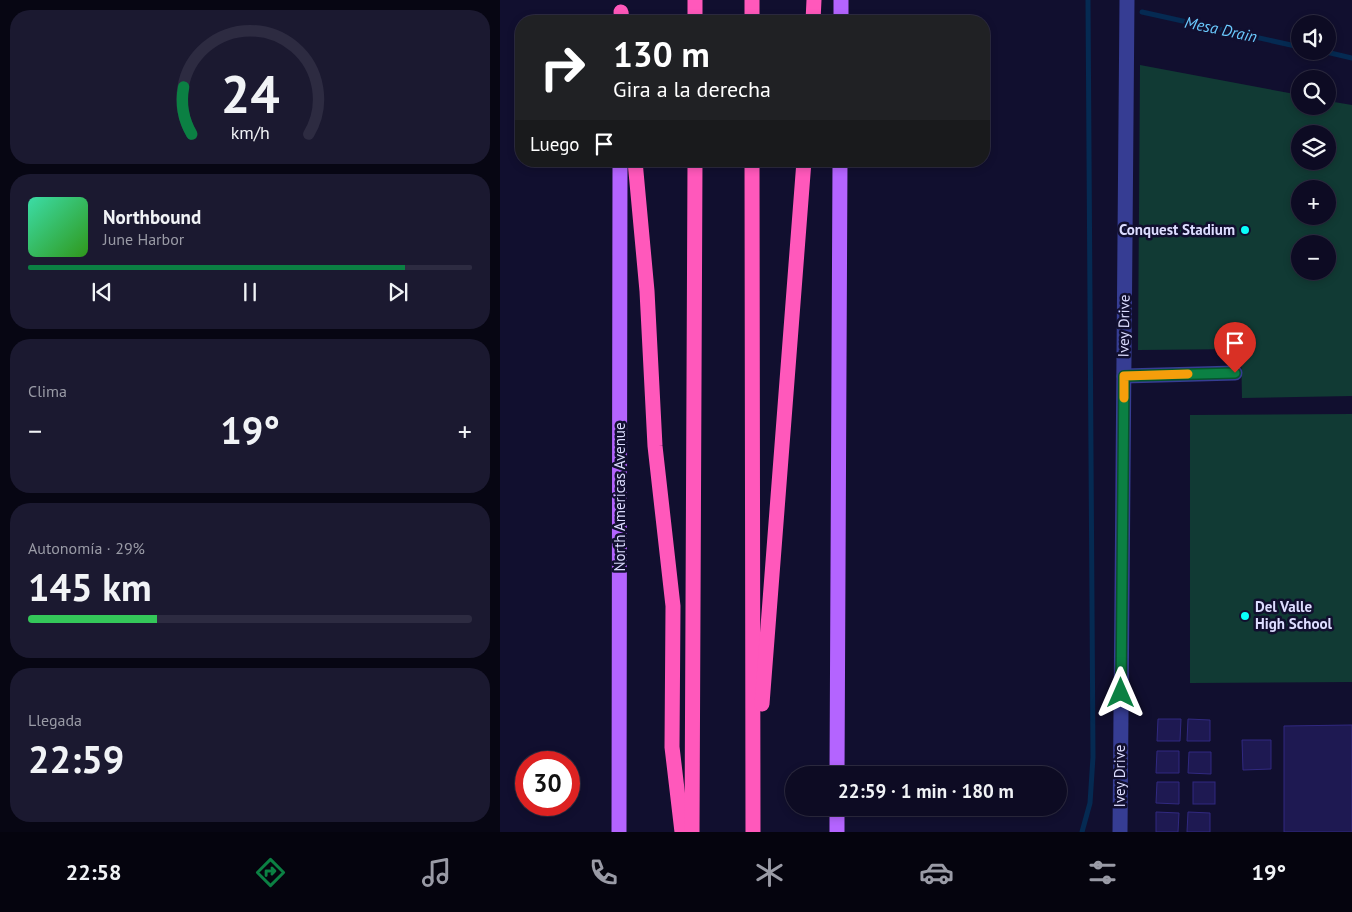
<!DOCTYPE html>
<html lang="es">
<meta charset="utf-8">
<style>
:root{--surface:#0d0b23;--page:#1b1930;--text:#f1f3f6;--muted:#9a9ba6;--line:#2d2b41;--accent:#0b8043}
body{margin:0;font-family:"PT Sans",sans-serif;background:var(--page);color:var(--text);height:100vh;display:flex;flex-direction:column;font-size:19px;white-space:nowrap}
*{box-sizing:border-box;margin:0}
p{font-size:16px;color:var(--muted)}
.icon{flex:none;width:28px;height:28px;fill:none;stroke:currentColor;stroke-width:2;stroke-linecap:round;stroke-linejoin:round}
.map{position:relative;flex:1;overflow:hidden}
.panel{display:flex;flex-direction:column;gap:10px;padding:10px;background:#070613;width:500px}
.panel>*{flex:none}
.top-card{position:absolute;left:15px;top:15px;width:475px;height:152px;border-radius:20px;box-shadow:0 2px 8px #0003,0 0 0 1px var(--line);background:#202124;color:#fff;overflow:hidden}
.fabs{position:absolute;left:791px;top:15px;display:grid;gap:10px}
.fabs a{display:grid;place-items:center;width:45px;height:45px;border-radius:50%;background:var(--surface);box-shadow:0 2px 8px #0003,0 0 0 1px var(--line);font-size:25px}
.speed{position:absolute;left:15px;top:751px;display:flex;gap:10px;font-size:25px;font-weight:700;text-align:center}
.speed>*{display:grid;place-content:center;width:65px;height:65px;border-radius:50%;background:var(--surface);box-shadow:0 2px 8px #0003,0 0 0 1px var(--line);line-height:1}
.speed .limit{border:8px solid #d22;background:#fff;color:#111}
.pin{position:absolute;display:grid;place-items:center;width:42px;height:42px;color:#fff;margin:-51px -21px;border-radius:50% 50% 50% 0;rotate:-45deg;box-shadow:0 0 5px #0007}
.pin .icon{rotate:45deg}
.me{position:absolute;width:55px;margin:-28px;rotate:0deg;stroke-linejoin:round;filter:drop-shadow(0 0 4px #0008)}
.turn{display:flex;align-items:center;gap:18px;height:105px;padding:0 15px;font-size:22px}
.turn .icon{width:65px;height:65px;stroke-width:2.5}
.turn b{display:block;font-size:35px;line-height:42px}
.then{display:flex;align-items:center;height:48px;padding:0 15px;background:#0003;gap:10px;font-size:19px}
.big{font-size:38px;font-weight:600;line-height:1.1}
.panel .card{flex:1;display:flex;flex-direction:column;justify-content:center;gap:8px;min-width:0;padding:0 18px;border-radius:20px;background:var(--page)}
.panel .dial{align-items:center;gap:0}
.dial svg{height:130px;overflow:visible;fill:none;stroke:var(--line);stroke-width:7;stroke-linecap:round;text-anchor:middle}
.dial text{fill:var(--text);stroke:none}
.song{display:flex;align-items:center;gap:15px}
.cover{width:60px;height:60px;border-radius:8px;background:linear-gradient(135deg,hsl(160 70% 55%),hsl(110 70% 35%))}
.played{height:5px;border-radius:2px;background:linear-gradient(90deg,var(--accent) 85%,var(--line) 85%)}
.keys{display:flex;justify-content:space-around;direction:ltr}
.heat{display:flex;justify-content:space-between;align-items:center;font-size:28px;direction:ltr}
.charge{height:8px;border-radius:4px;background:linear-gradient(90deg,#34c759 29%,var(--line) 0)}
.trip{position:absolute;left:285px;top:766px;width:282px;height:50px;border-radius:25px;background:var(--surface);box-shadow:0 2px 8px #0003,0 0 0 1px var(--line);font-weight:600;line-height:50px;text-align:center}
.tabs{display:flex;height:80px;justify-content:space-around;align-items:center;background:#05040e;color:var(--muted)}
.tabs .icon{width:35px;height:35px}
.tabs .current{color:var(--accent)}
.tabs b{font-size:22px;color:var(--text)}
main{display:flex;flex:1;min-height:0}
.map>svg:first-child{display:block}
.green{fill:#113a34;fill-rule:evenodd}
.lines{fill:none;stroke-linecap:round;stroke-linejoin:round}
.stream{stroke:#052a52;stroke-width:5}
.building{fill:#1e1952;stroke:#312980}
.minor{stroke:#363d93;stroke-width:15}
.major{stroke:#b464ff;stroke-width:15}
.highway{stroke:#ff58bb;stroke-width:15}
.route-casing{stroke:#07532c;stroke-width:12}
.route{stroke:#0b8043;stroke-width:9}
.slow{stroke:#f59e0b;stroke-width:9}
.poi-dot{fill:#09fffc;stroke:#110f2f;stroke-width:2}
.labels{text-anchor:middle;stroke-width:5;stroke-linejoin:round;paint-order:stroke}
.poi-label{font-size:15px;font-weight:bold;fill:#ddf;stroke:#110f2f;text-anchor:end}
.street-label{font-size:15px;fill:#ddf;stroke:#110f2f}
.water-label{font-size:16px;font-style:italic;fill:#6bcbff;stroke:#110f2f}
</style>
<main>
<section class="panel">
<div class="card dial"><svg viewBox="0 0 100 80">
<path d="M14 69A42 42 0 1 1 86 69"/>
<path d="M14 69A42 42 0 0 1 9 40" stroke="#0b8043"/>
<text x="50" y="56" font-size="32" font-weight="700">24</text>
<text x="50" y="72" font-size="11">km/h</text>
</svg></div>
<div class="card">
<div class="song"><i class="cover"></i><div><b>Northbound</b><p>June Harbor</p></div></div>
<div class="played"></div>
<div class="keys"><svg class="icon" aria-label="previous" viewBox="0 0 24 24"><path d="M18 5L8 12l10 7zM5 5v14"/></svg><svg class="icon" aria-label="pause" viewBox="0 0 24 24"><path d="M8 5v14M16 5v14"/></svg><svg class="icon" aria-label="next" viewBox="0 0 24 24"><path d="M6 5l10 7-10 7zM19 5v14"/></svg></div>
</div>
<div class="card"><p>Clima</p>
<div class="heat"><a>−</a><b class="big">19°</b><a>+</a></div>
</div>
<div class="card"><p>Autonomía · 29%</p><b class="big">145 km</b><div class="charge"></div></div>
<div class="card"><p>Llegada</p><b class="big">22:59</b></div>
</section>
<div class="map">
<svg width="852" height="832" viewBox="0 0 852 832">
<rect width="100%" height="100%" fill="#110f2f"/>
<!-- green -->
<g class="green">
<path d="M640,65l160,30v11h28v-5l24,4v291l-110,2 -1,-49 -103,1zM800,134h28v27h-28zM800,189h28v27h-28zM800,244h28v27h-28z"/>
<polygon points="852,414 852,682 690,683 690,415"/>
</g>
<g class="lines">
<!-- stream -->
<g class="stream">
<polyline points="642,12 800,47"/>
<polyline points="822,51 852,58"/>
<polyline points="582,832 590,803 593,757 588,0"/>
</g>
</g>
<!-- building -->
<g class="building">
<polygon points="658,719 681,719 680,741 657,741"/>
<polygon points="688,719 710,720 710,741 687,741"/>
<polygon points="852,725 852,832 784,832 784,726"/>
<polygon points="742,740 771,740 771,769 743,770"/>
<polygon points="657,751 679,751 679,773 656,773"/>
<polygon points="689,752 711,752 711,774 688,773"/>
<polygon points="657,782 679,782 679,804 656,803"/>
<rect x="693" y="782" width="22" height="22"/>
<polygon points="656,812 679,813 678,832 656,832"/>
<polygon points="688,812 710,813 710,832 687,832"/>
</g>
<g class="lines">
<!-- minor -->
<g class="minor">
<polyline points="624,376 735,373"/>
<polyline points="620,832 627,0"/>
</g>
<!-- major -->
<g class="major">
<polyline points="341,21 341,0"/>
<polyline points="337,775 340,161"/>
<polyline points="119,832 120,161"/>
<polyline points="337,832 337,808"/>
</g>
<!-- highway -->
<g class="highway">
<polyline points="252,0 252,21"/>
<polyline points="121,12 122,21"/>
<polyline points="195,21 195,0"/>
<polyline points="313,21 314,0"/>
<polyline points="135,161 147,291 155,446 173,606 172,747 182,832"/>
<polyline points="252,161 253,832"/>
<polyline points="262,704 304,161"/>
<polyline points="192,832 195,161"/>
</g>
</g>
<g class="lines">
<defs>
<polyline id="route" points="621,693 624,376 735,373"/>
</defs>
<!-- route casing -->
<use href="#route" class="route-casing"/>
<!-- route -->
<use href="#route" class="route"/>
<!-- slow -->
<polyline class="slow" points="624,398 624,376 688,374"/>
</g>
<!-- markers -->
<g class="poi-dot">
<circle cx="745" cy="230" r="5"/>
<circle cx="745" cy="616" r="5"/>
</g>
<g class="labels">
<!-- poi labels -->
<g class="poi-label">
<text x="735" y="235">Conquest Stadium</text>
<text x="755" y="612" text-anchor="start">Del Valle<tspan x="755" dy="17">High School</tspan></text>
</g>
<!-- street labels -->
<g class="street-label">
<text transform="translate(624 326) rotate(-89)" y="5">Ivey Drive</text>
<text transform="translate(120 497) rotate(-90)" y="5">North Americas Avenue</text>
<text transform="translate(620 776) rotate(-90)" y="5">Ivey Drive</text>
</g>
<!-- water labels -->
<g class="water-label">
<text transform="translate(721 29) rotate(12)" y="6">Mesa Drain</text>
</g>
</g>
</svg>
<div class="fabs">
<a><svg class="icon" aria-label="sound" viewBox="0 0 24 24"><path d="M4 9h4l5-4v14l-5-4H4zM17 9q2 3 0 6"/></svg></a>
<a><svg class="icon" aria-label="search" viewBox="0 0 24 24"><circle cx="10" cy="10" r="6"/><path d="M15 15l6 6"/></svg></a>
<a><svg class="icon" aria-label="layers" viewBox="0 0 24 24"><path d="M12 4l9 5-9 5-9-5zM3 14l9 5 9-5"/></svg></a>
<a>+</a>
<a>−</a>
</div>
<div class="speed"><div class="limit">30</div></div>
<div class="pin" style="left:735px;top:373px;background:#d93025"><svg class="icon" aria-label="arrive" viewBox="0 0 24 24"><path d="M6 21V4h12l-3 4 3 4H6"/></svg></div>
<svg class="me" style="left:621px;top:693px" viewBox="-20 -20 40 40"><path d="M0-17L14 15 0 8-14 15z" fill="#0b8043" stroke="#fff" stroke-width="4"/></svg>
<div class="trip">22:59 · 1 min · 180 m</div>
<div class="top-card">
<div class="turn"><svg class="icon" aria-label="right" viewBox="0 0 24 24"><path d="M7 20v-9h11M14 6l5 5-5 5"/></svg><div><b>130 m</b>Gira a la derecha</div></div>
<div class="then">Luego<svg class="icon" aria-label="arrive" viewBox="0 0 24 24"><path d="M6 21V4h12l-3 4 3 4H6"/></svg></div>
</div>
</div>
</main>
<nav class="tabs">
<b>22:58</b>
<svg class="icon current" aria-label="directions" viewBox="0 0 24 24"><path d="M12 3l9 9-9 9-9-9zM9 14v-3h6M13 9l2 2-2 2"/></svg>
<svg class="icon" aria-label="music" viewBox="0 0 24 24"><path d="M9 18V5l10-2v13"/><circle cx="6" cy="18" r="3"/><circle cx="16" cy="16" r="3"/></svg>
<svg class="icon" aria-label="phone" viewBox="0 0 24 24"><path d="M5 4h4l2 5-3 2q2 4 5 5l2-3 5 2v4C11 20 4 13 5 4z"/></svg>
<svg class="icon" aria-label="climate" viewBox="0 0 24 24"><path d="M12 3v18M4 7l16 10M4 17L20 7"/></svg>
<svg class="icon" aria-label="car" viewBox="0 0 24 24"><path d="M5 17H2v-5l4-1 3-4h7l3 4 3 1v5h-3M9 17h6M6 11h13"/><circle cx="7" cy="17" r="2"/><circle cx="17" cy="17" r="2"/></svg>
<svg class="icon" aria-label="filters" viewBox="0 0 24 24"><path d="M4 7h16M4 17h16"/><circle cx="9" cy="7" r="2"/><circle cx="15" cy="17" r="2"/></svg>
<b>19°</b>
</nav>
